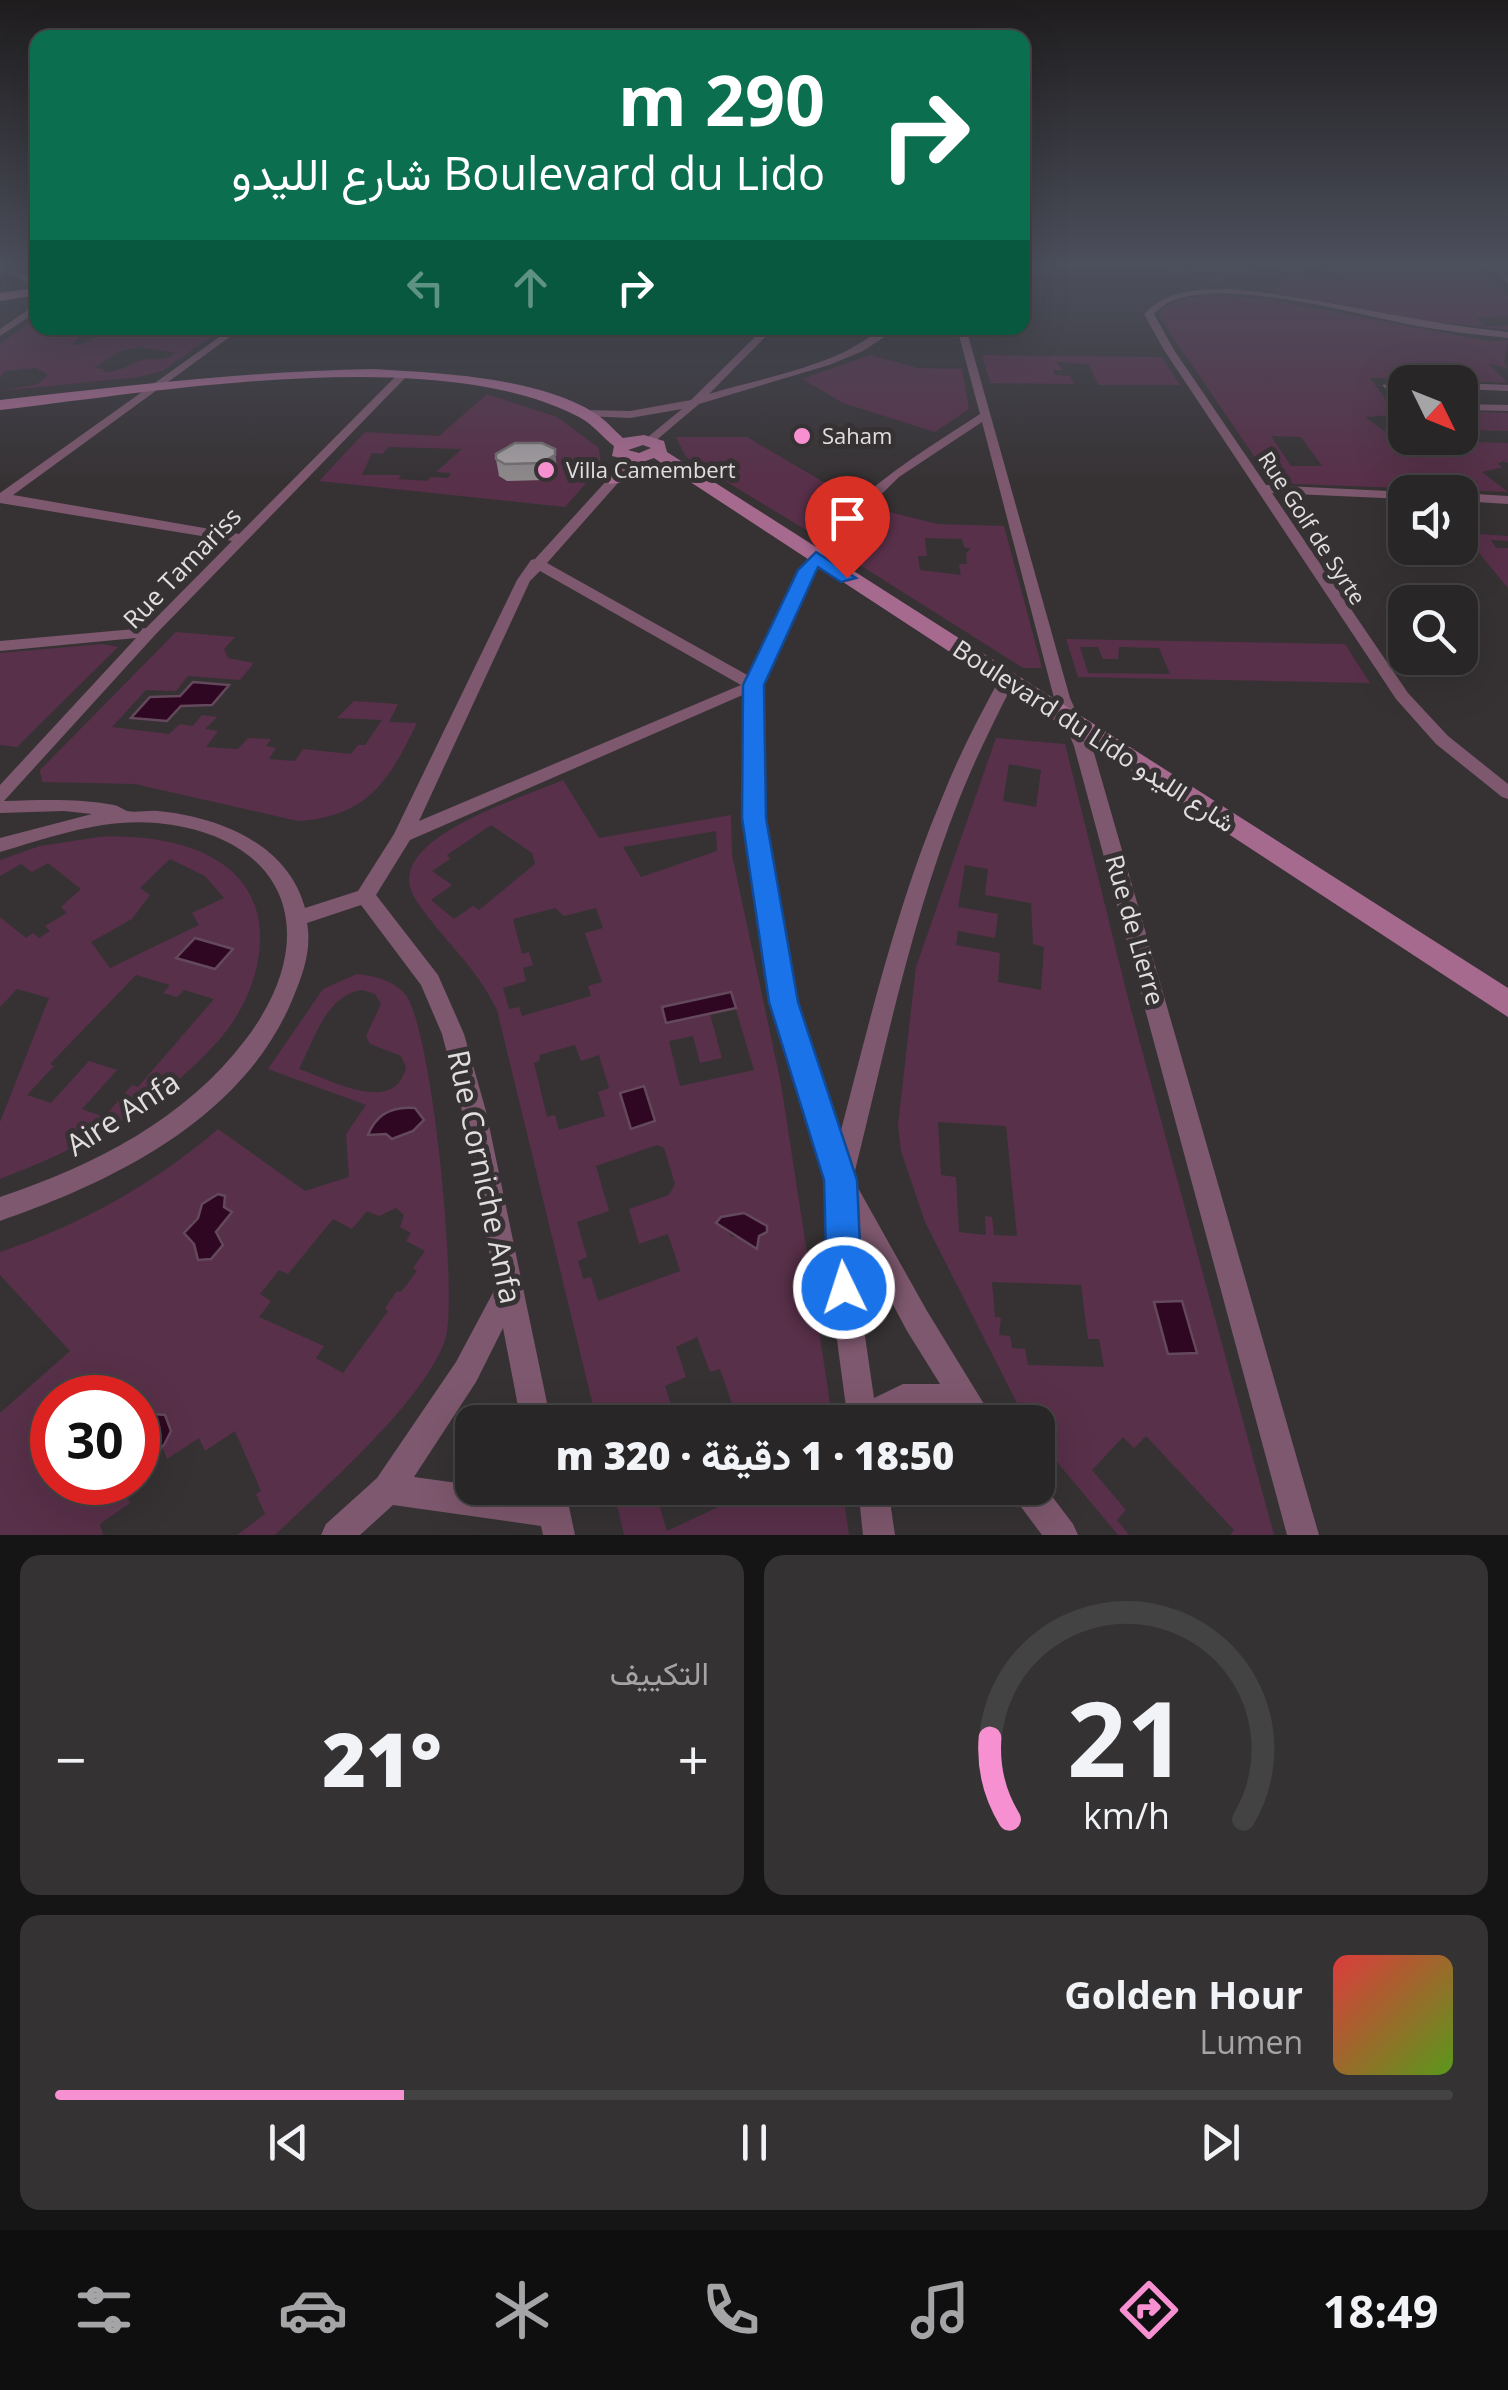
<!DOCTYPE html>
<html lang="ar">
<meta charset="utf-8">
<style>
:root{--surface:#282627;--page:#343233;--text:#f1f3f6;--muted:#a5a5a7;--line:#444344;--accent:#f690d0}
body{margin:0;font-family:"Open Sans",Vazirmatn,sans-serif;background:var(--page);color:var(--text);direction:rtl;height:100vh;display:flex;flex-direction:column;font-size:38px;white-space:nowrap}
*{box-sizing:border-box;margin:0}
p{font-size:32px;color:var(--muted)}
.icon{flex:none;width:55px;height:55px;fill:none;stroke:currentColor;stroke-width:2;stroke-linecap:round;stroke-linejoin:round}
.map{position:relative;height:1535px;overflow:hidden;direction:ltr}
.drawer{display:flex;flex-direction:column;gap:20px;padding:20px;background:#161515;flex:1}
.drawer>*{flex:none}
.top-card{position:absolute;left:30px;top:30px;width:1000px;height:305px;border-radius:20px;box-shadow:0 10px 40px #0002,0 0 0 2px var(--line);direction:rtl;background:#0b6e4f;color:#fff;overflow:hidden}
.needle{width:65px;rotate:133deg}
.buttons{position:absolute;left:1388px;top:365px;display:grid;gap:20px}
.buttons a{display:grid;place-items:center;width:90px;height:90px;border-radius:20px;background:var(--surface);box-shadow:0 10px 40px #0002,0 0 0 2px var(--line);font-size:50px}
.speed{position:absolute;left:30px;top:1375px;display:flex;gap:20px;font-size:50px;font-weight:700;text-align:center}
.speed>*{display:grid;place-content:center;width:130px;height:130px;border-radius:50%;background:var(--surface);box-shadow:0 10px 40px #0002,0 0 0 2px var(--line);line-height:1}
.speed .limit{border:15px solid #d22;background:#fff;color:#111}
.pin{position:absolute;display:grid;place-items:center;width:85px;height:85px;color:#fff;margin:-102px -42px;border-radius:50% 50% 50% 0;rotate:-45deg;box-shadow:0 0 10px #0007}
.pin .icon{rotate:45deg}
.me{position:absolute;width:110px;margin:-55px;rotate:356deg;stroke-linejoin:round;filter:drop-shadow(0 0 8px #0008)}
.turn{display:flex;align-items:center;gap:35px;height:210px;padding:0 40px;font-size:45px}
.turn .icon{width:130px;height:130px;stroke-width:2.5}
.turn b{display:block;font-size:70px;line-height:85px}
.lanes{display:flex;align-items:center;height:95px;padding:0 40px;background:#0003;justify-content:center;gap:50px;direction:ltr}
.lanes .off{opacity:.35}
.big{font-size:75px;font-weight:800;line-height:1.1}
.drawer .tile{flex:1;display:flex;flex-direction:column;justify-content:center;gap:15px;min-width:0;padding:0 35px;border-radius:20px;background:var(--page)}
.drawer .dial{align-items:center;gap:0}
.dial svg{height:260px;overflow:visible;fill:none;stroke:var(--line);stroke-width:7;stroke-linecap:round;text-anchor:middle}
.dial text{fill:var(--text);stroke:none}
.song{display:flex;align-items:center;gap:30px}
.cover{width:120px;height:120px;border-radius:15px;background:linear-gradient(135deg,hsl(0 70% 55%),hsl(90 70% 35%))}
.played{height:10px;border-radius:5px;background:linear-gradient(90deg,var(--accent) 25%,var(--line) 25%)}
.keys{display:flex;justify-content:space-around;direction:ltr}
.heat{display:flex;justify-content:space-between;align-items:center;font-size:55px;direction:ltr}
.drawer .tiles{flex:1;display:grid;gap:20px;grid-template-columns:1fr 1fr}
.tile:last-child{grid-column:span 2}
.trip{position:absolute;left:455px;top:1405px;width:600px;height:100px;border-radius:20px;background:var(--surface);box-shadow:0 10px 40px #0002,0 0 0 2px var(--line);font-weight:800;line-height:100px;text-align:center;direction:rtl}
.dock{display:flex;height:160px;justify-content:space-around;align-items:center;background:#100f10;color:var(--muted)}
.dock .icon{width:70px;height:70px}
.dock .on{color:var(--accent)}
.dock b{font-size:45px;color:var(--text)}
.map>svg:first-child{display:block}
.green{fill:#583049;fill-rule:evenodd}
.water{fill:#2f0722;stroke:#64485b;stroke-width:2.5}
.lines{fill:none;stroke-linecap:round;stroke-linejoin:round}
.minor{fill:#7e586e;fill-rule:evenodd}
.secondary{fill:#a76a8f;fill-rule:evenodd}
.wall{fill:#8d898b}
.shaded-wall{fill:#736f71}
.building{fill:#a49fa2;stroke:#736f71;stroke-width:2.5}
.route{fill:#1a73e8;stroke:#114b97;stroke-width:2.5}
.poi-dot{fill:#f690d0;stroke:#363234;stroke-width:4}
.labels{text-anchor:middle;stroke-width:10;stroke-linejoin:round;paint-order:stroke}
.far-poi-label{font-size:22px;fill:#e1dedf;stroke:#363234;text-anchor:start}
.far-street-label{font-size:22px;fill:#e1dedf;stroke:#363234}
.street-label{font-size:25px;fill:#e1dedf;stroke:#363234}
.near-street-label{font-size:30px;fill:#e1dedf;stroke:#363234}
</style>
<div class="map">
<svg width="1508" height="1535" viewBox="0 0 1508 1535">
<rect width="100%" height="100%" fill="#363234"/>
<!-- green -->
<g class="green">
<polygon points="1179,267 1190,267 1182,271 1211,279 1216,274 1197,271 1199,267 1281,273 1281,267 1302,267 1304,276 1346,281 1343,273 1314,267 1480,270 1508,295 1508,317 1476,318 1485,327 1508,325 1508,330 1423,320 1271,292 1286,276 1237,269 1219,282 1169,273"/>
<path d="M1213,295l55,4 219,42 21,-1 -4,23 4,5 -19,-4 19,19 -138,-5 22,30 13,1v5l-40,3 19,14 21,1v6h36l16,5 3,-32 48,2v18l-45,-1 10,12 35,1v20l-5,-2 -6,3 6,3 -21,5 26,20 -214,-8 -25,-6 -109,-160 1,-8 20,-11zM1271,436l30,1 21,29h-31z"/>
<path d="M37,317l1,11h65l-15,1 -17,16c22,-1 26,-13 46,-17 24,-5 49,1 72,2l-5,4c16,1 24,-6 39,-6l-59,42 -24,7 -140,14 38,-7 10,-9 -12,-7 -31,3 -5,7v-34zM139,347l37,6c-13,10 -19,4 -33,7 -16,4 -23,13 -41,12l3,-3 -10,-1 23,-16z"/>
<polygon points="870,355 918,368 962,369 969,409 935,432 843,403 802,379"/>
<polygon points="982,355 1162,357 1180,385 1099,385 1089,365 1055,361 1063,370 1053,370 1055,375 1070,376 1074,384 990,383"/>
<path d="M487,394l70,23 42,31 2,18 -36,41 -246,-26 46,-49 74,4zM389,447l73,2 -26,23 15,1 -3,5 -17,-1 -4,4 -29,-2 3,-4h-39l10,-22 10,1z"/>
<polygon points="676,437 747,437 849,497 820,530 806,530 686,457"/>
<path d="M882,510l55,14 67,2 38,142h-19l-179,-113zM925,538l37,1 2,8 7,2 -5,4 1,11h-8l2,11 -41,-5 -2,-14h9z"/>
<polygon points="1460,522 1470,523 1479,534 1508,536 1508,541 1491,540 1496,548 1508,548 1508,588 1460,530"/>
<path d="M176,632l59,5 -11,12 4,9 26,5 -14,17 -52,-4 -12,15 -30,-1 -34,37 57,7 11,-10 13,2 9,-11 15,2 -12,12 13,2 -12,16 32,2 10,-11 23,1 -5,7 10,2 -7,11 26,2 8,-12 48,5 7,-9h7l17,-25 -45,-2 17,-17 44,3 -9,18 28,1c-27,56 -49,94 -119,98l-163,-37 -93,-2 -2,-12z"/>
<path d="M1066,639l279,5 25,39 -292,-6zM1080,647h18l5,12h15l1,-12 40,1 11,26 -82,-1z"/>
<polygon points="102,644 118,647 17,747 0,745 0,653"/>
<path d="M996,738l69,6 65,262 144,529h-44l4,-5 -88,-94 -12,12 -11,-11 -31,33 34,40 -9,10 12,15h-11l-71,-85 -9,-14v-14h-9l-9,-13 -95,-187 -24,-71 -3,-26 18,-158zM1009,764l32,6 -5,37 -33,-6zM965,865l23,4 -3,26 46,8 2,41 11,3 -3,43 -43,-8 2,-29 -44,-8 2,-14 37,7 3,-24 -40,-7zM938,1122l68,4 11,110 -23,-1 -2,-18 -7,-1 1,19 -27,-3 -3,-55 -15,-2zM992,1282l89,3 7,54h11l5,28 -76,-2 -3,-16 -13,-1 -2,-12 -11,-1 2,-17 -6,-1z"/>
<path d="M563,780l36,58 132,-23 1,40 49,229 52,338 -95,-1 -18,-52 -10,3 -13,-35 -21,10 10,30 -21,9 12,36h-80l-100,-412c-23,-47 -54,-69 -81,-110 -40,-60 108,-102 147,-120zM491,825l41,28 3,11 -56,46 -6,-4 -19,13 -23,-19 21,-15 -20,-14 18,-12 -3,-4zM716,831l1,20 -76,26 -18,-30zM555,908l9,8 32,-8 7,20 -18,5 17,49 -14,4 3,10 -69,20 -3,-9 -10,2 -6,-21 23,-7 -3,-13 10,-3 -4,-13 -7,2 -9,-35zM731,993l23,77 -74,16 -11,-45 24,-5 7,27 22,-5 -12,-44 -44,9zM575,1045l6,16 18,-6 10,33 -11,4 7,24 -46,14 -4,-15 -8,2 -13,-54 6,-3 -1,-5zM657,1145l7,3 11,36 -6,11 -40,14 10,35 29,-10 12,37 -82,30 -7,-24 -8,2 -5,-18 9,-4 -10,-35 32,-11 -13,-45zM744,1213l23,13 -1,7 -7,3v11l-18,-11 -9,1 -15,-16z"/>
<path d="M99,837c80,-4 176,22 159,123 -5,29 -20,59 -40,81 -58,66 -137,107 -218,138v-57l49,-124 -32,-9 -17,18v-90l26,21 7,-5 6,5 11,-7 -5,-5 22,-13 -6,-6 20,-18 -33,-26 -16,9 -11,-8 -21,12v-16l40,-14zM170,859l35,17 19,22 -32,15 7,12 -89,43 -19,-26 41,-23 18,-24 -10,-7zM136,975l34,10 -7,8 14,4 7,-7 30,9 -76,88 -6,-2 -28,32 -22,-8 35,-39 -28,-9 -38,42 -24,-8 27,-29 -4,-2z"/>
<path d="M357,974c17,2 36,6 48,20 27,31 54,305 40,346 -21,61 -122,149 -170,195h-38l28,-21 -9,-20 5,-3 -26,-60 -30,20 -6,-13 -32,21 -4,-10 -25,17 27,-22 -12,-30 -15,10v-26h-86v84l70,1 8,20 -30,21 3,11h-103v-122l70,-62 -70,-76v-23c80,-27 154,-68 218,-123l87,62 44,-14 -3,-43 20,-29 -98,-36 55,-80zM362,990l13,4 6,10 -15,32 4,8 31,12 5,11c-11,50 -77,12 -107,2 15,-29 27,-74 63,-79zM224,1205l7,10 -15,17 7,9 -28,5 -5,-22 10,-10zM396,1208l8,7 -4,12 11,6 -5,8 19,10 -12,17 4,3 -16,21 -4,-1 -12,17 3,3 -45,62 -27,-15 8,-12 -65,-29 12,-16 -11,-7 19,-24 9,4 45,-55 19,10 15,-18 12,5z"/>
<polygon points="613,1488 654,1488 667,1531 759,1488 842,1488 849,1535 624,1535"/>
</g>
<!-- water -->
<g class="water">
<polygon points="193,682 229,685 212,705 181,706 167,721 131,718 150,697 180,696"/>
<polygon points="195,938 233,949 215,969 176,958"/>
<polygon points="731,992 736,1008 666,1023 662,1007"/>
<polygon points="644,1086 655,1121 631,1129 620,1093"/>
<path d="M415,1108l9,12 -11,11 -21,8 -6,-5 -18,1c8,-21 25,-29 47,-27z"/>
<polygon points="218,1194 225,1196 224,1207 232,1212 216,1232 223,1245 211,1259 198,1260 194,1244 184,1233 198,1218 202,1204"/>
<polygon points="744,1213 767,1226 767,1232 759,1236 757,1249 716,1223 721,1217"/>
<polygon points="1182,1301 1197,1353 1168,1354 1154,1302"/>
<polygon points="153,1414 165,1415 171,1431 164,1445 138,1463 138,1424"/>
</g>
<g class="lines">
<!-- minor -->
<g class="minor">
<polygon points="1491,267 1500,267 1508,276 1508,284"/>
<polygon points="9,270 15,270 38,282 38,288 9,274"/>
<path d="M1232,289c93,9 183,34 276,43v6c-31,-3 -62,-7 -92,-12 -61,-12 -187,-48 -244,-25 -7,2 -13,8 -18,13l20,36 92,135 143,7h-4v7l-133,-6 136,200 40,43 60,48v15l-6,-2 -66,-53 -40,-45 -232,-349 -20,-36c26,-26 53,-24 88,-25z"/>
<polygon points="38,303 38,311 0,336 0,329"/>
<path d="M232,328h10l-229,167 226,39 159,-160 9,2 -252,259 -151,166c37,-1 73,-3 110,4 5,1 8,4 13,6 9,2 22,-1 31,0 61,6 130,33 147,97l53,-17 36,-57 123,-254 14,-20 4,-1 95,-104 10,3 -93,105 202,113c17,-34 31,-72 51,-105 40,-71 114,-114 180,-157l-23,-86h9l104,370 22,48 227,789h-32l-213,-789 -20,-48 -72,-276 -83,55 -57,56 -28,38 -53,114 2,133 9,70 23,115 44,135c30,-114 57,-231 103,-340 16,-41 36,-79 57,-118l8,-5 8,5c-20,39 -39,77 -55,117 -49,123 -75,254 -107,382l74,132 68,111h-32l-7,-5 -27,-6 -26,3 -14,8h-41l-18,-134 -3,-108 -54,-177 -21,-115 -7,-70v-124l-335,146 -34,55 62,80 26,59 22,77 65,311h-30l-18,-94 -27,54 -62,95 58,8v3l64,6 -1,-6h30l10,47h-32l-2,-9 -148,-21 -33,30h-39l5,-11 51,-46 79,-116 40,-75 -34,-176 -20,-77 -21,-49 -60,-80 -54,18c5,26 -4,51 -14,75 -49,120 -178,183 -293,223v-24c93,-31 186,-78 246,-158 78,-103 43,-203 -89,-216 -55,-5 -106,14 -157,29v-14l92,-24 -28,-3 -64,2v-28l136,-147 -136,13v-10l146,-13 86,-87 -232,-38v-10zM540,571l201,114 -322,136 111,-240zM855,1233l52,98 33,53h-37l-29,14 -16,-110z"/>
<path d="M764,328h10l-65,66c44,-13 91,-22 133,-41 18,-8 38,-26 56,-25l-35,23 -34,14 -130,39 -46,39 -10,-2 39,-32 -52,9 -45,-2 -5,-3 5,-3 45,1 61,-11z"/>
<polygon points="1405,381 1409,382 1405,382 1405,387 1395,388 1405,398 1405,407 1382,385"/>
<polygon points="1460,383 1508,385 1508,391 1460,389"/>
<polygon points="1460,404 1508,405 1508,411 1460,410"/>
<polygon points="1460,493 1508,496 1508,504 1460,501"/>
<polygon points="1038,1478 1073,1524 1078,1535 1042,1535 1015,1499 1011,1488 1038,1488"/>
<polygon points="858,1488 888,1488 895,1535 863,1535"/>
</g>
<!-- secondary -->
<g class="secondary">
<polygon points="1476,267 1508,267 1508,272"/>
<polygon points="38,287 38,295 0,301 0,293"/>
<path d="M374,369c65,4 162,8 219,43 12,7 20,17 30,26l21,-3 20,6 3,11 841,536v29l-836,-547 -1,7 -6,1 -56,6v-8l6,-1 55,-6 -16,-11 -14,5 -28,-7 2,-10c-12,-9 -21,-22 -35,-29 -143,-75 -421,-25 -579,-7v-10c125,-14 248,-29 374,-31zM643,445l8,3 -12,5 -11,-3z"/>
</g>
</g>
<!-- wall -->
<polygon class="wall" points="515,443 557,471 544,480 507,481 499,476 496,459"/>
<!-- shaded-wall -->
<polygon class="shaded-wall" points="555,449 557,471 544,480 541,463"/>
<!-- building -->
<polygon class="building" points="515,443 542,443 555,449 555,455 541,463 505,464 496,459 496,454"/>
<!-- sky -->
<linearGradient id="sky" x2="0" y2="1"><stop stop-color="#1e1c1d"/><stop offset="0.55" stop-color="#4c4f5c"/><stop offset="1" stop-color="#4c4f5c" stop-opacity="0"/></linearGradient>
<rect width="1508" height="482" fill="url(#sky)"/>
<!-- route -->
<polygon class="route" points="816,552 856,578 841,582 818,567 764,685 766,818 798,1002 857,1180 862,1288 857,1300 844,1305 832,1300 827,1288 824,1180 769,1002 742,818 743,685 798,570"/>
<!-- markers -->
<g class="poi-dot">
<circle cx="802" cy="436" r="10"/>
<circle cx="546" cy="470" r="10"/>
</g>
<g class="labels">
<!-- far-poi labels -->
<g class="far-poi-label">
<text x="822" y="444">Saham</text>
<text x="566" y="478">Villa Camembert</text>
</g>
<!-- far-street labels -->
<g class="far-street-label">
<text transform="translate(1312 528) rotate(57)" y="8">Rue Golf de Syrte</text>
</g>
<!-- street labels -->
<g class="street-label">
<text transform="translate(182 568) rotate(-46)" y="9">Rue Tamariss</text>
<text transform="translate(1094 736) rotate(33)" y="9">Boulevard du Lido شارع الليدو</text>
<text transform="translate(1135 930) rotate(74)" y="9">Rue de Lierre</text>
</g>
<!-- near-street labels -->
<g class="near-street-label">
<text transform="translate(123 1114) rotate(-33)" y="10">Aire Anfa</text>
<text transform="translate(484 1177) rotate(78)" y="10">Rue Corniche Anfa</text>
</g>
</g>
</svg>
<div class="buttons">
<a><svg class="needle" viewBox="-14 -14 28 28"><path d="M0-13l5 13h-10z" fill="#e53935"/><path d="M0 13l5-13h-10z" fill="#a5a5a7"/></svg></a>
<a><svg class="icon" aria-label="sound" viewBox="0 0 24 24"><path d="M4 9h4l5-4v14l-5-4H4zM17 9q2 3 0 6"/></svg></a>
<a><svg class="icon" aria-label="search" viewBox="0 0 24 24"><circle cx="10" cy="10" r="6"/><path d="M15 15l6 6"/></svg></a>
</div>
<div class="speed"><div class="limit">30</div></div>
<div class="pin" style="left:847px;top:578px;background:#d93025"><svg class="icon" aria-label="arrive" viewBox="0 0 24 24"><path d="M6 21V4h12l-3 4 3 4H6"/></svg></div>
<svg class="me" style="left:844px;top:1288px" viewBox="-20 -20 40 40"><circle r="17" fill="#1a73e8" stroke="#fff" stroke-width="3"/><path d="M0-11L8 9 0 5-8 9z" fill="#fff"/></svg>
<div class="trip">18:50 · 1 دقيقة · 320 m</div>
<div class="top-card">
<div class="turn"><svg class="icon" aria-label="right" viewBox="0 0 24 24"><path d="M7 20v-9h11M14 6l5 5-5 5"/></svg><div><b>290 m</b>Boulevard du Lido شارع الليدو</div></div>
<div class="lanes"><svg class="icon off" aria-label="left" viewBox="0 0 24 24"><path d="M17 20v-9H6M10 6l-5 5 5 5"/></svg><svg class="icon off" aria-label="ahead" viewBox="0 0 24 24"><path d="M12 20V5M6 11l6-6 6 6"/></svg><svg class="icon" aria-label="right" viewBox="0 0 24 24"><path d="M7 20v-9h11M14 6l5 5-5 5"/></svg></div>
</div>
</div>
<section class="drawer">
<div class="tiles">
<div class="tile dial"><svg viewBox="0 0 100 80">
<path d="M14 69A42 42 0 1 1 86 69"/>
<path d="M14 69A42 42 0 0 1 8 44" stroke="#f690d0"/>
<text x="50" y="56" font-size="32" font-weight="700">21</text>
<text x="50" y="72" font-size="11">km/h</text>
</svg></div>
<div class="tile"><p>التكييف</p>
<div class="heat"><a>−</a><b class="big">21°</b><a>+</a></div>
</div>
<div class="tile">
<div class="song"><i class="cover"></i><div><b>Golden Hour</b><p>Lumen</p></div></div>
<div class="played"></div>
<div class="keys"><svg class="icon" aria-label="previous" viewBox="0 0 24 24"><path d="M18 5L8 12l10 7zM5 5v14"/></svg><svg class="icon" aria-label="pause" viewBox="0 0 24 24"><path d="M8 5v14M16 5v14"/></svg><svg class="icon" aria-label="next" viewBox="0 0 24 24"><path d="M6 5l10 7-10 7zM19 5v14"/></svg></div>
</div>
</div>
</section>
<nav class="dock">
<b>18:49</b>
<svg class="icon on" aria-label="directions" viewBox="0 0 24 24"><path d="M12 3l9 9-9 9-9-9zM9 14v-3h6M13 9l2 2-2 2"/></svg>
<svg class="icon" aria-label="music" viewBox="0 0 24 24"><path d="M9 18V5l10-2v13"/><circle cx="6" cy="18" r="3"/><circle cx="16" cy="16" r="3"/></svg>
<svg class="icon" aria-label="phone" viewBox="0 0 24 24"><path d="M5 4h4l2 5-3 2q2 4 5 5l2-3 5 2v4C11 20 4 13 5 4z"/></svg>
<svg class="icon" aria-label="climate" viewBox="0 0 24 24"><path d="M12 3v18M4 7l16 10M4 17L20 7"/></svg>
<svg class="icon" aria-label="car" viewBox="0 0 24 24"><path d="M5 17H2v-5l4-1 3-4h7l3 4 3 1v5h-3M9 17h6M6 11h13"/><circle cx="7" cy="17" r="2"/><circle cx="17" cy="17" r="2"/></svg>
<svg class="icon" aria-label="filters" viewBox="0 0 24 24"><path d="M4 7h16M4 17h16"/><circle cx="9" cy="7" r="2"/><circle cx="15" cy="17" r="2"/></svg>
</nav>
